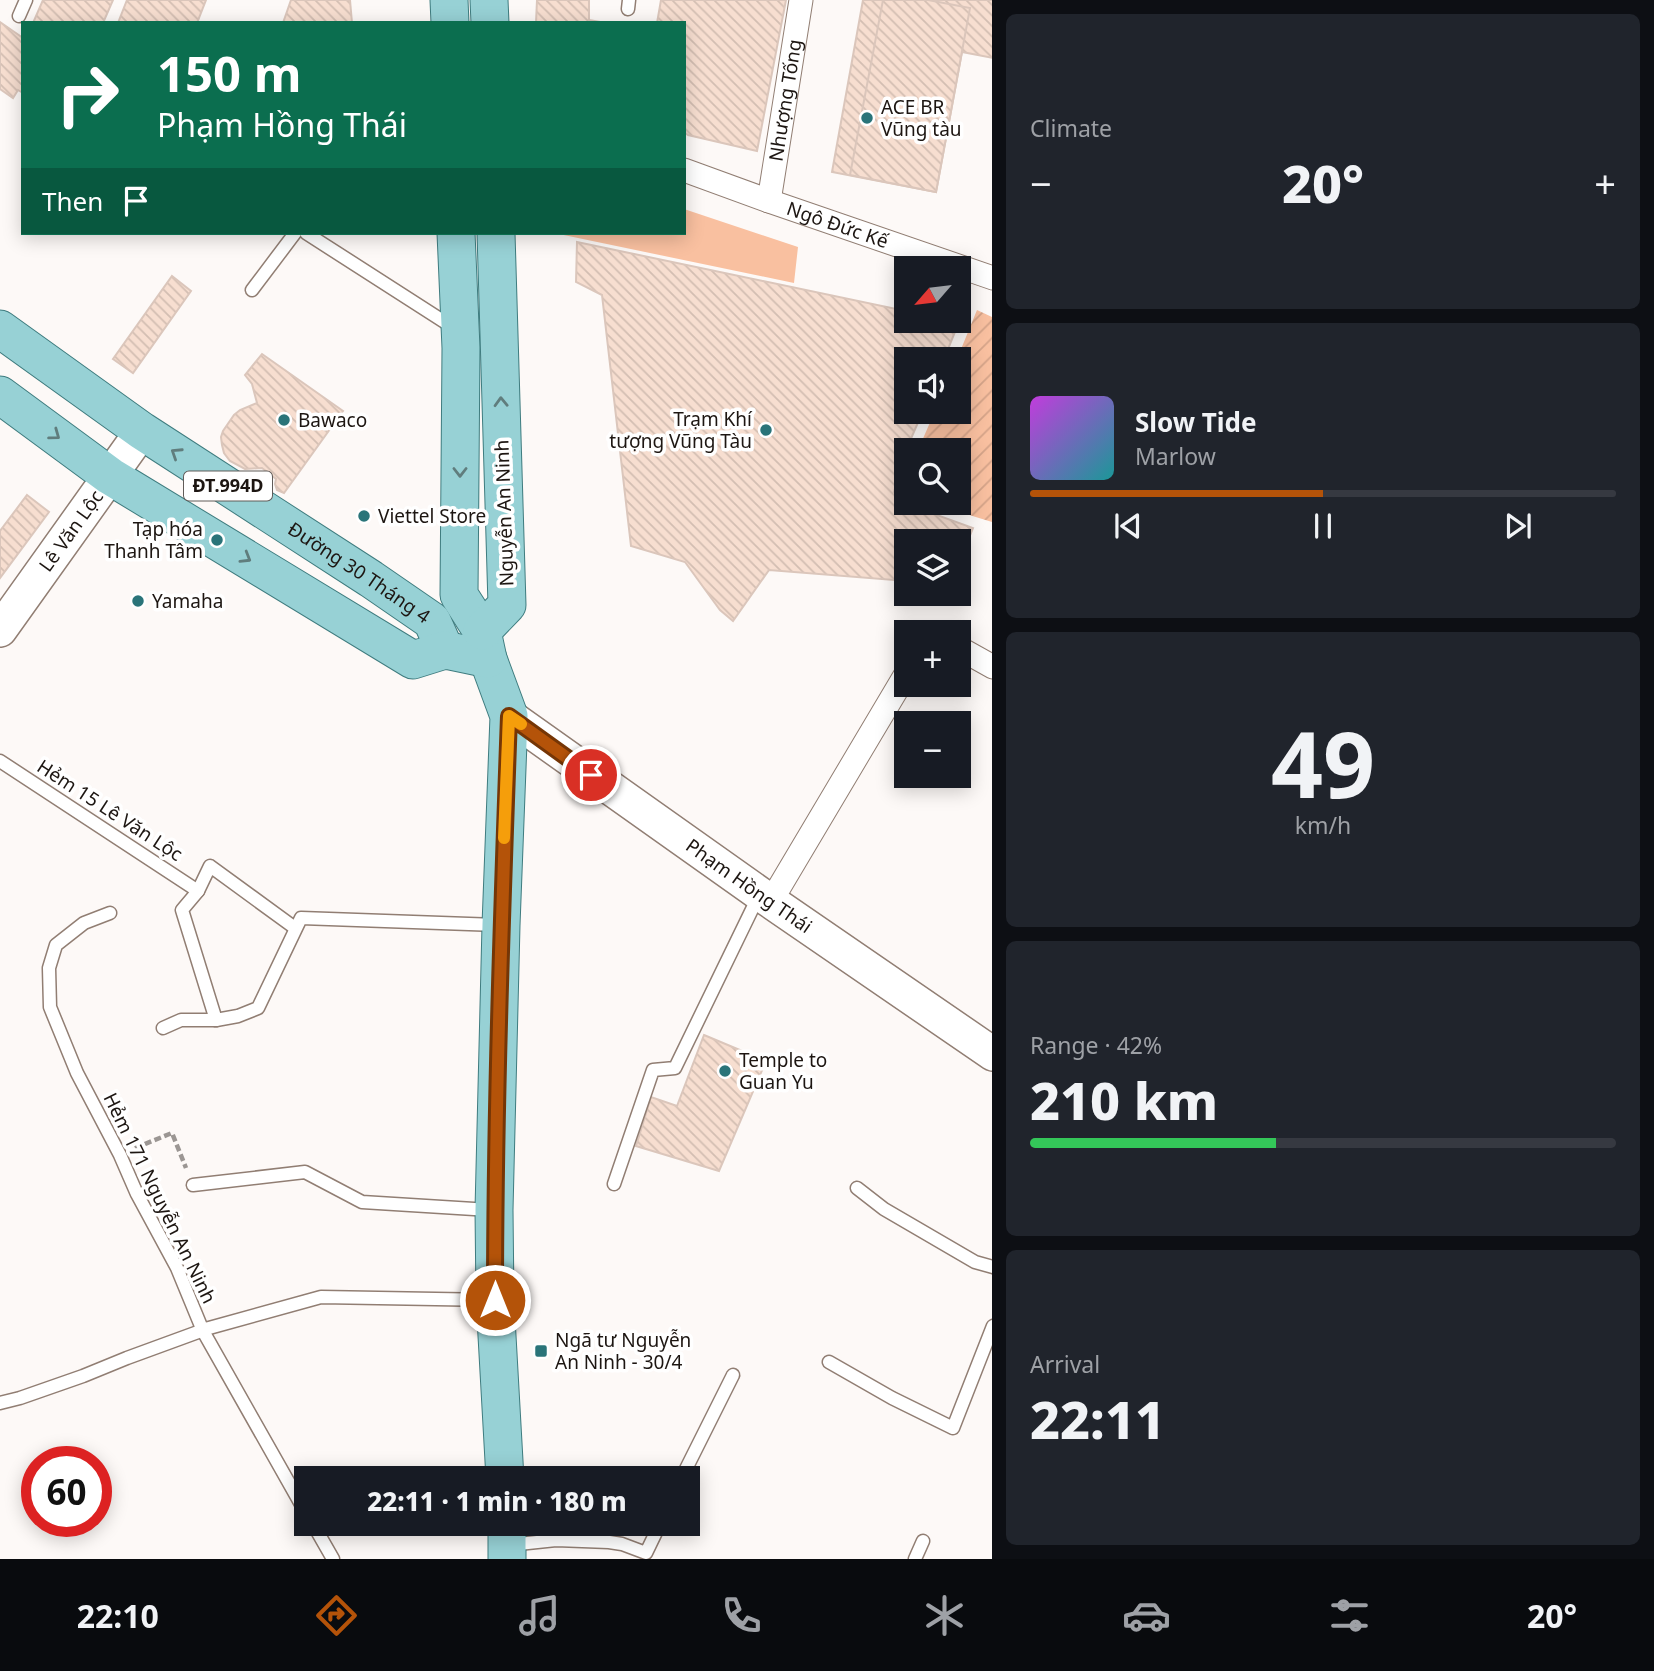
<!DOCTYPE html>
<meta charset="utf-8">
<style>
:root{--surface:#171b24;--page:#20242c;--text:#f1f3f6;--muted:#9ea1a6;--line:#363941;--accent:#b45309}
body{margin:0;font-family:"Noto Sans",sans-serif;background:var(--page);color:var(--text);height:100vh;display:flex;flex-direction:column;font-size:26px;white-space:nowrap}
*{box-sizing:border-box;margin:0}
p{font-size:23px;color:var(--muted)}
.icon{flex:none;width:38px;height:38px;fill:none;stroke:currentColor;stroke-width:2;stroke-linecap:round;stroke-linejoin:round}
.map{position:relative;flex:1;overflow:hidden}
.drawer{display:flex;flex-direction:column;gap:14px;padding:14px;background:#0d0f14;width:662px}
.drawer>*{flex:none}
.guide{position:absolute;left:21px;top:21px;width:665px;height:214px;border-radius:0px;box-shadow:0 4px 18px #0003;background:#0b6e4f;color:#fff;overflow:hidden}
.needle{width:46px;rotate:242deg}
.tools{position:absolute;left:894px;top:256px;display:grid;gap:14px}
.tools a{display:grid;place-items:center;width:77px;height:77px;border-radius:0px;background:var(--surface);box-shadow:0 4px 18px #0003;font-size:35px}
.speed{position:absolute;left:21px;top:1446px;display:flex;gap:14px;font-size:35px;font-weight:700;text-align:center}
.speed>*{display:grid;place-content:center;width:91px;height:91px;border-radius:50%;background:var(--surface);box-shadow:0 4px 18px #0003;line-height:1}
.speed .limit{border:10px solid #d22;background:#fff;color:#111}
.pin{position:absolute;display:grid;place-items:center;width:60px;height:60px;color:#fff;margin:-30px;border:4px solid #fff;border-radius:50%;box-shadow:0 2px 7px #0007}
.me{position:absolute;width:77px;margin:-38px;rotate:0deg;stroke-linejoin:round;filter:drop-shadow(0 0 5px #0008)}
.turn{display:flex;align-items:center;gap:24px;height:147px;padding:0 21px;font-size:32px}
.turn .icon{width:91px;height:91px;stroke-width:2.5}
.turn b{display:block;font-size:49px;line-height:60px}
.then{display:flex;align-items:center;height:66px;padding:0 21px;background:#0003;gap:14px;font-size:26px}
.big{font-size:52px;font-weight:800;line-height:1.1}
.drawer .tile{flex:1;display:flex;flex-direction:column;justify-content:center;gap:10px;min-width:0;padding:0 24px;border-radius:10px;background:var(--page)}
.drawer .dial{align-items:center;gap:0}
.dial b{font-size:91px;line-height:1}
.song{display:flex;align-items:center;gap:21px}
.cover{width:84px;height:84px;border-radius:10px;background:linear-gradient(135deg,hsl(290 70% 55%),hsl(180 70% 35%))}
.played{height:7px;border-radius:4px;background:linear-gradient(90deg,var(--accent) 50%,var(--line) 50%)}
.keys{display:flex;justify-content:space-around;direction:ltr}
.heat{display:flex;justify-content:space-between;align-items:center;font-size:38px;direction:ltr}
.charge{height:10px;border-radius:5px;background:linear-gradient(90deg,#34c759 42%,var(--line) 0)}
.trip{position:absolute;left:294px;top:1466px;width:406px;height:70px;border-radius:0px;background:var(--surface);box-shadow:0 4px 18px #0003;font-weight:800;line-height:70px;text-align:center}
.tabs{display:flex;height:112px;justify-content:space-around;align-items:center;background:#090b0e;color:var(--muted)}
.tabs .icon{width:49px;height:49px}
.tabs .selected{color:var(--accent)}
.tabs b{font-size:32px;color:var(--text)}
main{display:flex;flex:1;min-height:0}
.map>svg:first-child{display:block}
.park{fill:#f9c0a0}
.garden{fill:url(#garden-furrows)}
.building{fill:url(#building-back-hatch);stroke:#dbc6bb;stroke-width:2}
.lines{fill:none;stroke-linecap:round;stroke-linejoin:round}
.lane-casing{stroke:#917e73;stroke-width:15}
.street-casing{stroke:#917e73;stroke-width:25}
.secondary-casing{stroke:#917e73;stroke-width:36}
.primary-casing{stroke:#3f7c7f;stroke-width:39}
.path{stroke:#9b9693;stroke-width:4.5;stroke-dasharray:7 3.5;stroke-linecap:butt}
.lane{stroke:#fff;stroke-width:12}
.street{stroke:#fff;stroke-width:23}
.secondary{stroke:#fff;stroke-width:33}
.primary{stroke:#97d1d5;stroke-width:37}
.oneway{stroke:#607d7d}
.route-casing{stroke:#753606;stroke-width:18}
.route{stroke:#b45309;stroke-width:12}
.slow{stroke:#f59e0b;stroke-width:12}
.poi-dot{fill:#2a7479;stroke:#fff;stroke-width:2.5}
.labels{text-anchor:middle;stroke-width:7;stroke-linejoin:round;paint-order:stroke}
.shield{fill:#fff;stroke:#615c59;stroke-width:2}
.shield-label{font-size:18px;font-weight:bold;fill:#1d1612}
.street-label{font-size:19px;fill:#1d1612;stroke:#fff}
.poi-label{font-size:19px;fill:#1d1612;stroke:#fff;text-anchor:start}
</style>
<main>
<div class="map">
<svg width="993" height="1559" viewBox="0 0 993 1559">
<defs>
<pattern id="garden-furrows" width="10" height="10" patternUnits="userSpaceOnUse" patternTransform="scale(1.75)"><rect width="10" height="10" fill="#f9c0a0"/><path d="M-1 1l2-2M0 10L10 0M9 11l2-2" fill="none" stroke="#d5a489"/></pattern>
<pattern id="building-back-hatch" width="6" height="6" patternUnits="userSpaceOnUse" patternTransform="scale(1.75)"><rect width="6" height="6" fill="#f7ded0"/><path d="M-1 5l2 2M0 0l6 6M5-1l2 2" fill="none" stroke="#d3beb2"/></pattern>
</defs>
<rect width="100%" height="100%" fill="#fdf9f7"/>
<!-- park -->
<polygon class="park" points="684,209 798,247 794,283 554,233 684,233"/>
<!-- garden -->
<polygon class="garden" points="977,310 992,317 992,522 927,502 959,502 959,450 918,450 935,411 959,411 959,359 957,359"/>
<!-- building -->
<g class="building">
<polygon points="43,0 113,0 103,23 33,23"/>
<polygon points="127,0 206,0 197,23 118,23"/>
<polygon points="291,0 350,0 352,23 283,23"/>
<polygon points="537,0 589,0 589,20 606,23 536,23"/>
<polygon points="661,0 786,0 757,151 688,135 684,132 684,23 657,23"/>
<polygon points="863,0 993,0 993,58 962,52 936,192 832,172"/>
<polygon points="883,0 928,0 970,8 936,192 850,175"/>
<polygon points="0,22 23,38 23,93 18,90 13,98 0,89"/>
<polygon points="577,242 906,311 906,320 951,320 959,322 944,359 906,359 906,411 923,411 906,450 894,492 901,502 973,528 959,563 959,541 906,541 906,581 769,570 733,621 720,610 685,562 631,546 602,295 576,282"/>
<polygon points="172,276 191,291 133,373 113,359"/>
<polygon points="262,354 343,411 284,493 277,490 275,484 276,479 262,468 245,469 230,461 224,453 222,445 221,437 223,431 234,415 240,410 257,403 252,384 245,375"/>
<polygon points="27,495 49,512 0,578 0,531"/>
<polygon points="704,1035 766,1061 719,1171 636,1146 651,1097 677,1106"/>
</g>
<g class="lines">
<defs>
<g id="lane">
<polyline points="628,9 629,0"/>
<polyline points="19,16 26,0"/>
<polyline points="306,233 454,328"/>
<polyline points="252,290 295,233"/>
<polyline points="0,761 198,891"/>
<polyline points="110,913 84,923 56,945 49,968 50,1007 77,1073 120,1155 137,1194 177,1268 203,1331 306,1513"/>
<polyline points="216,1020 182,910 198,891 210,866 295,928"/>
<polyline points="163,1028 181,1020 216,1020 238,1016 258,1008 301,918 497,925"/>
<polyline points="614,1184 653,1070 675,1068 759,895"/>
<polyline points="193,1185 305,1172 362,1202 490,1210"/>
<polyline points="857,1188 884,1209 975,1262 993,1267"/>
<polyline points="829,1362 892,1398 953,1428 993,1326"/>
<polyline points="0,1403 20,1398 83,1376 127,1358 209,1328 321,1297 493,1300"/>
<polyline points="681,1479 733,1375"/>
<polyline points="313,1524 333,1559"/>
<polyline points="509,1545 556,1540 609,1542 622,1544 646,1553 660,1524"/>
<polyline points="915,1559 923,1541"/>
</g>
<g id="street">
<path id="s1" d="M684,170l85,31 224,77"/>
<path id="s2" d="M769,201l32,-201"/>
<polyline points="959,648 993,667"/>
<polyline points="771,901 906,674"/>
</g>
<g id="secondary">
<path id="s3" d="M0,630l142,-199"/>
<path id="s4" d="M509,716l251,178 233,160"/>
</g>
<g id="primary">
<polyline points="449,0 450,23"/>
<polyline points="489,0 490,23"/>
<polyline points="456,233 461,348 459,595 482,631 488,659 509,716 501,925 494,1210 495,1300 505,1479"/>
<path id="s5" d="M0,329l142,102 229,148 61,42 13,29"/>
<polyline points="0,395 110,476 413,660 445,650 488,659"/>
<polyline points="482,631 507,605 496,233"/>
<polyline points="507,1524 507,1559"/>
</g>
</defs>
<!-- lane casing -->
<use href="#lane" class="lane-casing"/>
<!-- street casing -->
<use href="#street" class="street-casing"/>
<!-- secondary casing -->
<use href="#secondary" class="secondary-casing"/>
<!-- primary casing -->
<use href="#primary" class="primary-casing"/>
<!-- path -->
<polyline class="path" points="135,1148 172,1133 186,1168"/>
<!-- lane -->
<use href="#lane" class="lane"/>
<!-- street -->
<use href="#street" class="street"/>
<!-- secondary -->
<use href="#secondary" class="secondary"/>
<!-- primary -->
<use href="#primary" class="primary"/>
</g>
<!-- one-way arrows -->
<defs><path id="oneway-chevron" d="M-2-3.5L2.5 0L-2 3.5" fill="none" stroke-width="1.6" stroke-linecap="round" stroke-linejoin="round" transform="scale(1.75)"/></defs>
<g class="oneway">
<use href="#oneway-chevron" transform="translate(501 402) rotate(-92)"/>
<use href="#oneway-chevron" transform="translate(55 435) rotate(36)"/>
<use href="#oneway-chevron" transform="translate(176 453) rotate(-147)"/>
<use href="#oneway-chevron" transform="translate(460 472) rotate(90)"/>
<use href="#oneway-chevron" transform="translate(246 558) rotate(31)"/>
</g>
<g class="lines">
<defs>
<path id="route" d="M495,1300c0,-195 7,-389 14,-584l82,59"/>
</defs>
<!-- route casing -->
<use href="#route" class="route-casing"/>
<!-- route -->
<use href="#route" class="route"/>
<!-- slow -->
<polyline class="slow" points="504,838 509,716 521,724"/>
</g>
<!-- markers -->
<g class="poi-dot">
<circle cx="867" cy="118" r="7"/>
<circle cx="284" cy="420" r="7"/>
<circle cx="766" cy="430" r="7"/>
<circle cx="364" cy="516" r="7"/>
<circle cx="217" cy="540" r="7"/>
<circle cx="138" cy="601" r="7"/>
<circle cx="725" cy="1071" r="7"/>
<rect x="534" y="1344" width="14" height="14" rx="3.5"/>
</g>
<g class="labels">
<!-- shield labels -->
<rect class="shield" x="184" y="471.5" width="88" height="29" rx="5"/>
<g class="shield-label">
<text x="228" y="492">ĐT.994D</text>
</g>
<!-- street labels -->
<g class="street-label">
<text dy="7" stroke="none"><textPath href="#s2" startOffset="102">Nhượng Tống</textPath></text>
<text dy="7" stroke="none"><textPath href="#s1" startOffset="163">Ngô Đức Kế</textPath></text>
<text transform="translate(504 513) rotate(-92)" y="7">Nguyễn An Ninh</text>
<text dy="7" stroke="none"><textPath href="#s3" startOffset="122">Lê Văn Lộc</textPath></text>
<text dy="7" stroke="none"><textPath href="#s5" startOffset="434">Đường 30 Tháng 4</textPath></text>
<text transform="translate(110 810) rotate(33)" y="7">Hẻm 15 Lê Văn Lộc</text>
<text dy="7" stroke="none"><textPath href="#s4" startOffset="294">Phạm Hồng Thái</textPath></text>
<text transform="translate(160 1198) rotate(64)" y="7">Hẻm 171 Nguyễn An Ninh</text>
</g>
<!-- poi labels -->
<g class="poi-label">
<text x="881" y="114">ACE BR<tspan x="881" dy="22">Vũng tàu</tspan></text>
<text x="752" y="426" text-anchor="end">Trạm Khí<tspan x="752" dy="22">tượng Vũng Tàu</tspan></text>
<text x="298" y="427">Bawaco</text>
<text x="378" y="523">Viettel Store</text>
<text x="203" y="536" text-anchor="end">Tạp hóa<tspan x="203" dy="22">Thanh Tâm</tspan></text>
<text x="152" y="608">Yamaha</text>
<text x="739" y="1067">Temple to<tspan x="739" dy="22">Guan Yu</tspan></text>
<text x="555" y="1347">Ngã tư Nguyễn<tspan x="555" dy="22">An Ninh - 30/4</tspan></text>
</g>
</g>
</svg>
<div class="tools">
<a><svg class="needle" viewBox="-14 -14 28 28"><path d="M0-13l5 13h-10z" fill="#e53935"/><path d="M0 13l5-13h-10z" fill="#9ea1a6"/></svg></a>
<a><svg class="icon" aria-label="sound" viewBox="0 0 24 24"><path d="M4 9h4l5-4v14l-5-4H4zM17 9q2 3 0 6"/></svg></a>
<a><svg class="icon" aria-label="search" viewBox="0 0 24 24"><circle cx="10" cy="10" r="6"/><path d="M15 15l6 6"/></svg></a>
<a><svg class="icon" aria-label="layers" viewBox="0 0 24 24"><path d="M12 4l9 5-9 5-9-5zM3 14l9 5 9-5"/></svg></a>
<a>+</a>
<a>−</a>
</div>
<div class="speed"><div class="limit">60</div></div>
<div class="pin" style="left:591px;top:775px;background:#d93025"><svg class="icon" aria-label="arrive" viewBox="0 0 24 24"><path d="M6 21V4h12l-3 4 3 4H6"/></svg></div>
<svg class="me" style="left:495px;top:1300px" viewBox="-20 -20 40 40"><circle r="17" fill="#b45309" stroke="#fff" stroke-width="3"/><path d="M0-11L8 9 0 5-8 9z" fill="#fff"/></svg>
<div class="trip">22:11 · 1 min · 180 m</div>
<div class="guide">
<div class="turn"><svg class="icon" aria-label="right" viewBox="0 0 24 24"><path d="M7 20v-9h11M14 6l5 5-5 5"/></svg><div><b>150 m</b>Phạm Hồng Thái</div></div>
<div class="then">Then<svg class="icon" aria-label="arrive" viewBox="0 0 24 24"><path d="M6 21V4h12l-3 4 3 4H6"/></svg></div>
</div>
</div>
<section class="drawer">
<div class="tile"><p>Climate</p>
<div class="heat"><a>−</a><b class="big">20°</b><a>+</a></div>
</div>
<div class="tile">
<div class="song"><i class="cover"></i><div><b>Slow Tide</b><p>Marlow</p></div></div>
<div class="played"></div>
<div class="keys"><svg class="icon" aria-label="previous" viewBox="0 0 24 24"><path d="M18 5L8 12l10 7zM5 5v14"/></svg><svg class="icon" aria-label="pause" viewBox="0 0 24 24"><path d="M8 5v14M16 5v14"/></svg><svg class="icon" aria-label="next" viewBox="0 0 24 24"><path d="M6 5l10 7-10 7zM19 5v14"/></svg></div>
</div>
<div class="tile dial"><b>49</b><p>km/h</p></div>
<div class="tile"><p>Range · 42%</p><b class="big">210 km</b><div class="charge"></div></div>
<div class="tile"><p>Arrival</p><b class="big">22:11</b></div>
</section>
</main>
<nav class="tabs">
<b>22:10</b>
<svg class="icon selected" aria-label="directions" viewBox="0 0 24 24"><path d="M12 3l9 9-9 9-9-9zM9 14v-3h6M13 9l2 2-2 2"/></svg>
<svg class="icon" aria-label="music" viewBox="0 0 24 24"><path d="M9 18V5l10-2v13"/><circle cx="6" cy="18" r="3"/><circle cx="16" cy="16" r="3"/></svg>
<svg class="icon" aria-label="phone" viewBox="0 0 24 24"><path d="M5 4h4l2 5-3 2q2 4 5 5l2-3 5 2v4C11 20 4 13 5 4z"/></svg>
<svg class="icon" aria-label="climate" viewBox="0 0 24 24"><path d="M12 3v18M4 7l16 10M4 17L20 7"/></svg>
<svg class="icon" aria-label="car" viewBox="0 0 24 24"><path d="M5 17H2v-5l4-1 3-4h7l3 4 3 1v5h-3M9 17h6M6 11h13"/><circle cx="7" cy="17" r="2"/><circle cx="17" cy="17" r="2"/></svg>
<svg class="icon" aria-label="filters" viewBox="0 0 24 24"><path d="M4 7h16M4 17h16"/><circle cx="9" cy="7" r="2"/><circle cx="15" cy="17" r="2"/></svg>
<b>20°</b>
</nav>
